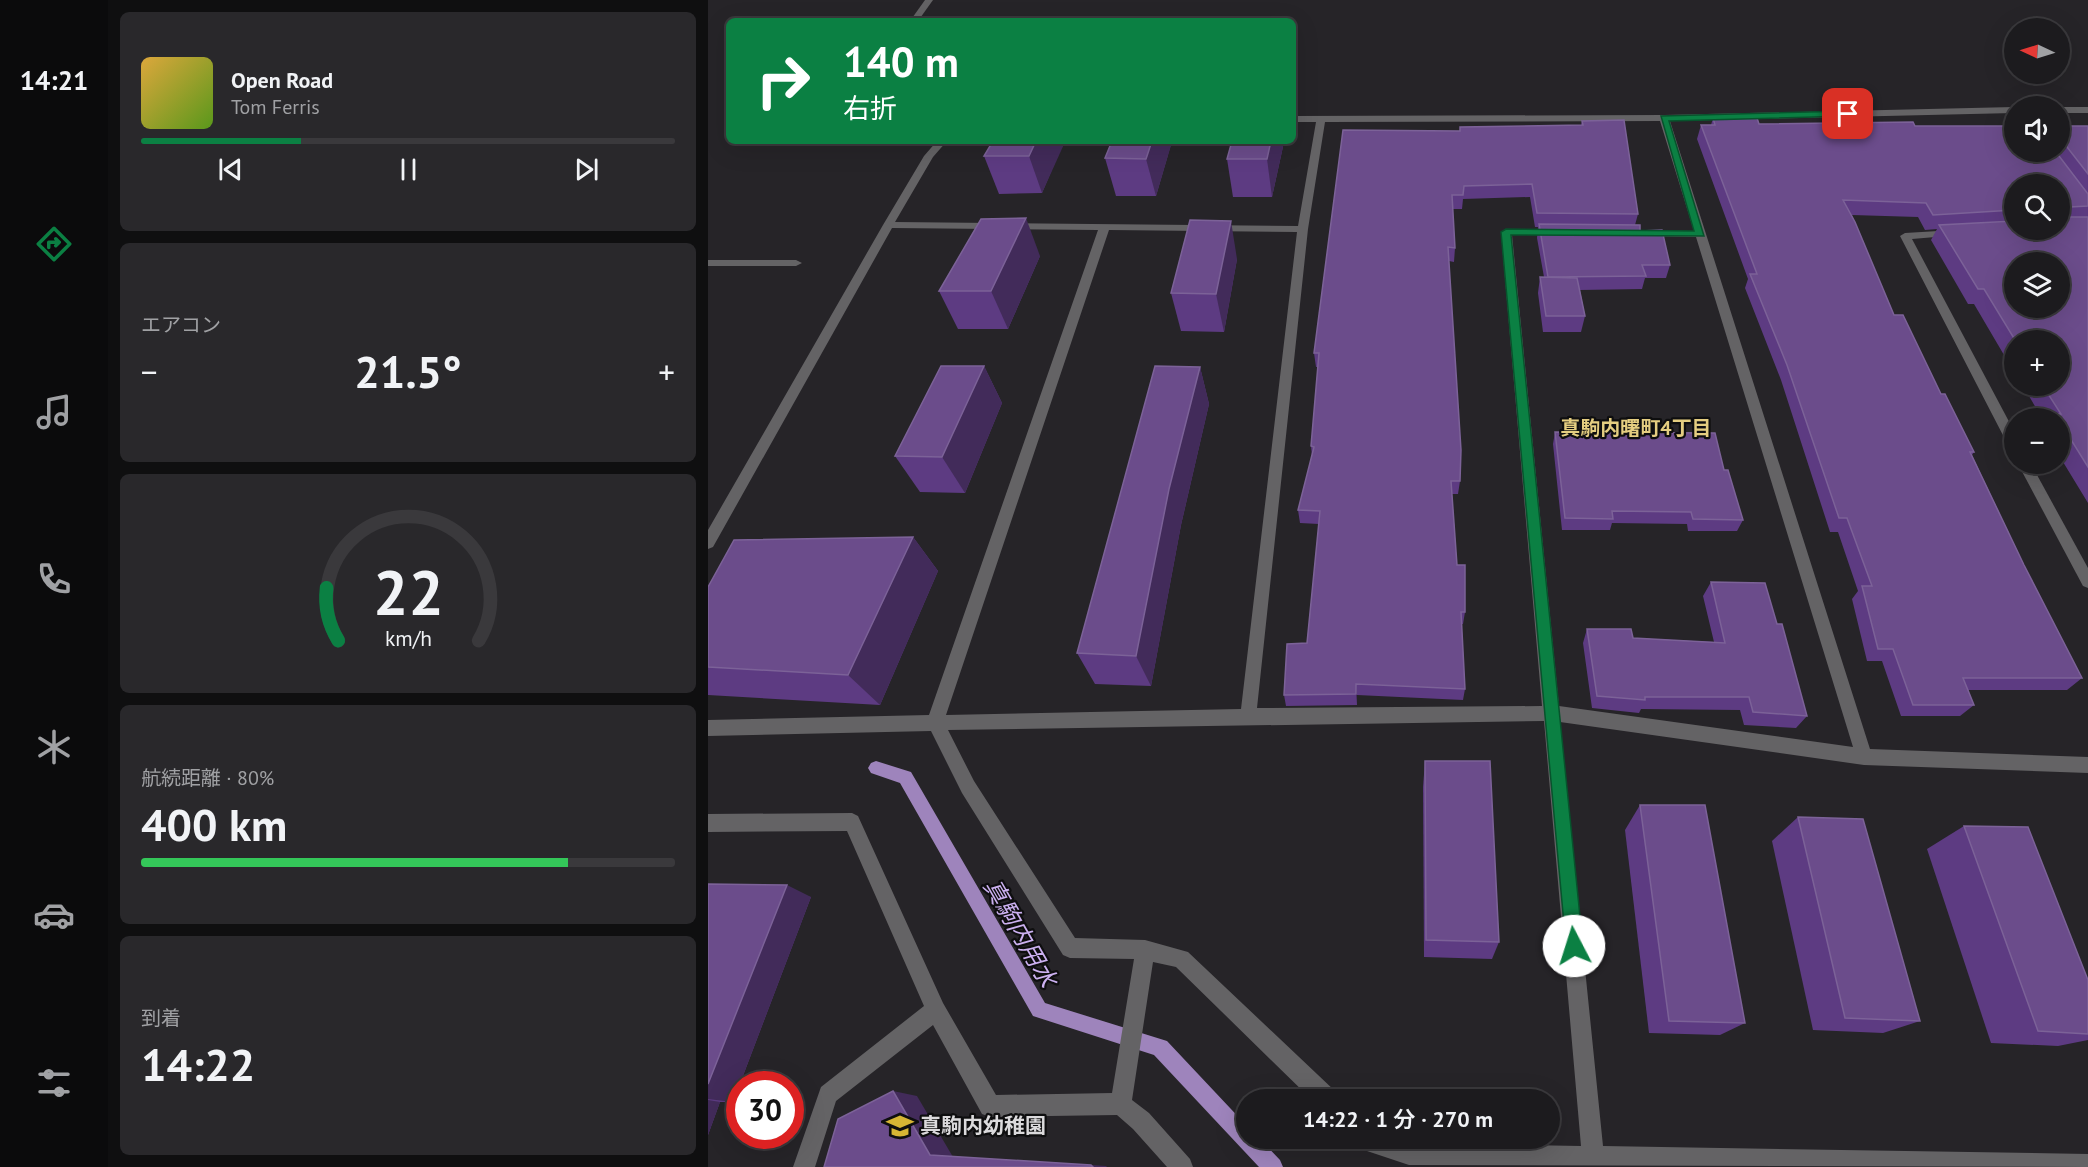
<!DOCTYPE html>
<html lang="ja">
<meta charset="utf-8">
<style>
:root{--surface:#1c1b1e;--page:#29282b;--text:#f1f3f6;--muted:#a0a1a4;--line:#3a393c;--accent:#0b8043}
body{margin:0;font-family:"PT Sans","Noto Sans JP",sans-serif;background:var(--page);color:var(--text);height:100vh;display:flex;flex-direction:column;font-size:22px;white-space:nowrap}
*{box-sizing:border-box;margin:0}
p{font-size:20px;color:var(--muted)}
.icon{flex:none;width:33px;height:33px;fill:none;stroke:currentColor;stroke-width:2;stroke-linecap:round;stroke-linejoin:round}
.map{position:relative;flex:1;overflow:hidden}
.drawer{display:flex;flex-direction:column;gap:12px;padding:12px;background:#0f0f10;width:600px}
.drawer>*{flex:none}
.banner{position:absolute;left:18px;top:18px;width:570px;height:126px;border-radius:9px;box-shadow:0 6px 24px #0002,0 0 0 2px var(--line);background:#0b8043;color:#fff;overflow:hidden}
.needle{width:39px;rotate:274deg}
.buttons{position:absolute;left:1296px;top:18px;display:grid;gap:12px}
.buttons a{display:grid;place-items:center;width:66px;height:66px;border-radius:50%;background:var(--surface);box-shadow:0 6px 24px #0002,0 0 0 2px var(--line);font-size:30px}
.speed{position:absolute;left:18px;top:1071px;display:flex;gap:12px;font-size:30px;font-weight:700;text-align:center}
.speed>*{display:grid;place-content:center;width:78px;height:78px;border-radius:50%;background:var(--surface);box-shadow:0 6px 24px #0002,0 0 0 2px var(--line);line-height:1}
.speed .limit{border:9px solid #d22;background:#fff;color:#111}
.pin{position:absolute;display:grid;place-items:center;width:51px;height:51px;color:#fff;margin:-26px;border-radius:12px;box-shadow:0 3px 9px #0006}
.me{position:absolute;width:66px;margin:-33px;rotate:355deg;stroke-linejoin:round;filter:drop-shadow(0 0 4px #0008)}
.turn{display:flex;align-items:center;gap:21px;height:126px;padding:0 18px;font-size:27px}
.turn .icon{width:78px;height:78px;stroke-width:2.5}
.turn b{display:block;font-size:42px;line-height:51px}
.big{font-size:45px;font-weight:600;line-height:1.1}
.drawer .card{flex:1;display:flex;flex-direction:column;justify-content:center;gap:9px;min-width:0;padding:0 21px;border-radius:9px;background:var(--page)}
.drawer .dial{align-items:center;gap:0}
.dial svg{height:156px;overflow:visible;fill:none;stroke:var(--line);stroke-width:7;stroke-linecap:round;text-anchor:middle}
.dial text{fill:var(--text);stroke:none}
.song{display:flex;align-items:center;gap:18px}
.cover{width:72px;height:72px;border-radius:9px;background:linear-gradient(135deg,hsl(40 70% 55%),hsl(90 70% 35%))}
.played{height:6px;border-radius:3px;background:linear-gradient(90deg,var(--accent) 30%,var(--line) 30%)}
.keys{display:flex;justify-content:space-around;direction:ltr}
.heat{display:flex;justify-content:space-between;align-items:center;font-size:33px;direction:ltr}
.charge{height:9px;border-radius:4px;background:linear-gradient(90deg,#34c759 80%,var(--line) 0)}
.trip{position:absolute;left:528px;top:1089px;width:324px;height:60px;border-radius:30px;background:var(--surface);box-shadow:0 6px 24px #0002,0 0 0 2px var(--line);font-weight:600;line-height:60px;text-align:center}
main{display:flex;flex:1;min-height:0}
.menu{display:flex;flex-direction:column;width:108px;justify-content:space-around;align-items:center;background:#0b0b0c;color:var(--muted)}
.menu .icon{width:42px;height:42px}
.menu .selected{color:var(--accent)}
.menu b{font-size:27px;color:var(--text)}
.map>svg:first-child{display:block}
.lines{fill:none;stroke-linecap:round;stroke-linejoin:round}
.stream{fill:#9e84bc;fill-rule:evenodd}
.lane{fill:#646365;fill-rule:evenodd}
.street{fill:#646365;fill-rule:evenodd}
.wall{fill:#5d3b82;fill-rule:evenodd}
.shaded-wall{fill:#422b5a}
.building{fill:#6b4c8b;stroke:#7c6298;stroke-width:1.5;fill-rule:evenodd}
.route{fill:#0b8043;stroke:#07532c;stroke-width:1.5}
.labels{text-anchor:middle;stroke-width:4.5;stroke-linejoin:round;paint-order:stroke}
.neighbourhood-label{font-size:20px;font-weight:bold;fill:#e5ce81;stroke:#0e0e0f}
.near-poi-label{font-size:21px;font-weight:bold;fill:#dbdadc;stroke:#0e0e0f;text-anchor:start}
.near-water-label{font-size:24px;font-style:italic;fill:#ccb1f1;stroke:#0e0e0f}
</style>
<main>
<nav class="menu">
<b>14:21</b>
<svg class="icon selected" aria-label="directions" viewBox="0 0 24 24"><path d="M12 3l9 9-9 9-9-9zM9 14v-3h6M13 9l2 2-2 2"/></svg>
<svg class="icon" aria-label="music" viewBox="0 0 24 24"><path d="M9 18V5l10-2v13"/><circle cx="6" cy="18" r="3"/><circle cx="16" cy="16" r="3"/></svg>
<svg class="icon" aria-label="phone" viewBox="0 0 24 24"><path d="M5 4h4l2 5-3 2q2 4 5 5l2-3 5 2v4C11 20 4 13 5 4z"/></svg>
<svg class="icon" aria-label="climate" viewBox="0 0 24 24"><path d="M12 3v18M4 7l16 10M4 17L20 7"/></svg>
<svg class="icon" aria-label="car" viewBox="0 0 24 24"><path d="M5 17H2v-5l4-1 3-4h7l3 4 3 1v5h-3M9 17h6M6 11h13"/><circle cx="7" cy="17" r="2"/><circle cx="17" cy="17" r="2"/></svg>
<svg class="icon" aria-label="filters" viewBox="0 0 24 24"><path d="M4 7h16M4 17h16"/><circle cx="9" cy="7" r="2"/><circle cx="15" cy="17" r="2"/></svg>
</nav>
<section class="drawer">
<div class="card">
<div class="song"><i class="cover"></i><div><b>Open Road</b><p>Tom Ferris</p></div></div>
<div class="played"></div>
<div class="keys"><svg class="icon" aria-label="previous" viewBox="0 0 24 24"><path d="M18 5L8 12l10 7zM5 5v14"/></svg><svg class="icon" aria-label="pause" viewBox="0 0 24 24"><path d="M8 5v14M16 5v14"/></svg><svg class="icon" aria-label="next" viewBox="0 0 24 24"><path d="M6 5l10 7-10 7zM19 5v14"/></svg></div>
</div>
<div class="card"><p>エアコン</p>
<div class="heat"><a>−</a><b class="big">21.5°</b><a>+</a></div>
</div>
<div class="card dial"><svg viewBox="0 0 100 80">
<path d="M14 69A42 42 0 1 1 86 69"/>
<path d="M14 69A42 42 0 0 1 8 42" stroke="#0b8043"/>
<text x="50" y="56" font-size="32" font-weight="700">22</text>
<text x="50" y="72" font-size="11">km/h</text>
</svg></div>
<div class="card"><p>航続距離 · 80%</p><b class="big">400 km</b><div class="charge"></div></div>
<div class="card"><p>到着</p><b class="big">14:22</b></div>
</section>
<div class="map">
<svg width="1380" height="1167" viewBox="0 0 1380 1167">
<rect width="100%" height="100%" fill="#262428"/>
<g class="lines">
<!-- stream -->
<polygon class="stream" points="168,761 203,772 337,1003 459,1041 538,1125 538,1138 551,1138 572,1160 575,1167 551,1167 446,1055 325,1016 192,783 163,773 160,768 163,763"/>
<!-- lane -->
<g class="lane">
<polygon points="217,0 225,0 210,21 202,21"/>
<polygon points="0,260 88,260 94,263 88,266 0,266"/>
</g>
<!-- street -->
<g class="street">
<path d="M1306,107v6l-344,8 200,628 218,8v16l-224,-8 -304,-43 43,424 485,8v13l-679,-2 -45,-15 -7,-12h38l14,5 172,3 -37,-425 -596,9 26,51 101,157 70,2 43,12 148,140 2,8h-26l-136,-133 -23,-5 -21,138 17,13 41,46 3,8h-26l-34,-38 -16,-14 -127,2 -8,-3 -49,-89 -97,76 -21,66h-22l28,-80 103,-81 -77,-175 -139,1v-18l144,-1 6,3 85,187 53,92 116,-2 22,-134 -64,-1 -7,-3 -101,-162 -31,-62 -223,5v-16l221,-5 169,-485 -206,-2 -179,319 -5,2v-19l175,-305 41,-69 13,-15h10l-14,16 -38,65 403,4 18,-104h-23v-6l371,-1zM952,121l34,110 -52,-1 -5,3 5,3 54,1 157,510 -294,-41 -47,-471 50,-1 1,-2 -5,-3h-52l-5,3 41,474 -285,2 51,-479 17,-107zM401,230l188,2 -56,477 -295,6z"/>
<rect x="1352" y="107" width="28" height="6"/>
<polygon points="1247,230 1251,231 1251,235 1204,239 1306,431 1306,448 1299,443 1192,236 1197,233"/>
<polygon points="1310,464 1323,464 1380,568 1380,588 1375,586"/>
</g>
</g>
<!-- wall -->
<g class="wall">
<path d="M1005,118l46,6 156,2 99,26h46v-26h28v377l-28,-46v-39h-18l-19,-32h37v-46h-46v32l-40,-68h-6l-37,-64 6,-11 -12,1 -7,-13 -66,-2 42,100 47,79 33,58 -2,3 52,110 58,113 -15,12h-100l7,15 -14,11h-59l-19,-55h-15l-15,-62 6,-8 -20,-59h-8l-49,-152 -36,-92 3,-9 -51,-140 4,-14h10zM1306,184l46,46h-46z"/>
<polygon points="874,121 930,214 927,225 962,265 958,278 937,278 934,289 872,290 877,316 873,332 835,332 830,293 832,277 836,277 829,238 830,227 827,227 822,197 755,199 754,209 744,209 747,248 746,262 741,261 752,481 750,494 744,494 749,565 757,612 755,624 753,624 757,689 755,700 649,695 649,705 578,706 576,695 599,643 611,524 592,523 590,510 604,456 603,446 610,367 608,367 606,353 752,131 873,125"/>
<polygon points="285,141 356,141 334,193 291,194 276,156"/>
<polygon points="404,141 464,141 448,196 408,196 397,158"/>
<polygon points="576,142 564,197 525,197 519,159"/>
<polygon points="332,256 300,329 250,329 231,291"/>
<polygon points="529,259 516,332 473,331 463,293"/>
<polygon points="276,366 294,403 257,493 212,492 187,456"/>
<polygon points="492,367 501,404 473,525 443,686 387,684 369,653"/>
<polygon points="847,432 1016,470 1035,520 1029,531 980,531 979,524 904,523 902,530 854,530 845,444"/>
<polygon points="205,537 230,571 172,705 0,695 0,587"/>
<polygon points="1003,582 1069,624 1099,716 1088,728 1036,725 1032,710 933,709 931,713 884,708 875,643 879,629 925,638 1006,642 995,596"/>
<polygon points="717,761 791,942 784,959 716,957 715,787"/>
<polygon points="932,805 1037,1023 1012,1035 941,1033 917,830"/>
<polygon points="1090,817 1212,1021 1175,1033 1105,1030 1064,841"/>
<polygon points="1256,826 1380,980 1380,1040 1350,1046 1283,1043 1219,849"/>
<polygon points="0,884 103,897 25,1102 12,1102 0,1135"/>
</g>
<!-- shaded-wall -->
<g class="shaded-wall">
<polygon points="328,141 356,141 357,142 334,193 321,156"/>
<polygon points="444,141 464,141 464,142 448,196 438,159"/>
<polygon points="563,141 576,141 576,142 564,197 559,159"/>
<polygon points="318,218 332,256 300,329 283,291"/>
<polygon points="523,221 529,259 516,332 508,294"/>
<polygon points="276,366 294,403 257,493 234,457"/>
<polygon points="492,367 501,404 473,525 443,686 428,656 461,489"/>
<polygon points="205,537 230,571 172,705 140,675"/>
<polygon points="648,684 649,695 649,705 648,694"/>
<polygon points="79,885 103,897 25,1102 0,1099 0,1084"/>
<polygon points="185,1091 209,1096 245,1157 222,1155"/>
<polygon points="0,1100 12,1102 0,1135"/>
<polygon points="383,1165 398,1166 399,1167 385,1167"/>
</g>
<!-- building -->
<g class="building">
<path d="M1005,118h44l2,6 154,-2 2,4h99v26h42l32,42v12l-18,1 -1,10h19v250l-28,-45v-4h-3l-3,-4h7l-18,-28h17v-46h-45l-31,-51h-6l-39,-64 75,-4v9h46v-46h-46v26l-81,5 -7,-12 -83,-3 12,22 39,93h9l38,79h4l29,58h-4l54,113 58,113h-119l11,27h-61l-20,-56h-15l-16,-63h10l-25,-68h-8l-52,-153 -37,-91h7l-56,-149h14zM1306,262h46v46h-46z"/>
<polygon points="916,120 930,214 829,213 824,184 756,186 755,195 744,195 747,248 740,247 753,450 752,481 743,481 749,565 757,565 757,612 753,612 757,689 648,684 648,694 576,695 579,644 599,643 612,511 590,510 606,447 603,446 611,353 606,353 635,130 752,131 752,127 875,125 874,121"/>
<polygon points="1352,126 1380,126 1380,174 1352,138"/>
<polygon points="285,141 328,141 321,156 276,156"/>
<polygon points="404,141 444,141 438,159 397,158"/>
<polygon points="524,141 563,141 559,159 519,159"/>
<polygon points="318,218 283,291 231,291 273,219"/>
<polygon points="482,220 523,221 508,294 463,293"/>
<polygon points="831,224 932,225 932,231 954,230 962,265 934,265 938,276 840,277"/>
<polygon points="832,277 869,278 877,316 838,316"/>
<polygon points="233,366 276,366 234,457 187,456"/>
<polygon points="447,366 492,367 461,489 428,656 369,653"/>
<polygon points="847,432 1007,433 1016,470 1020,470 1035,520 985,519 983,512 904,511 905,519 857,518"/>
<polygon points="205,537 140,675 0,667 0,587 26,540"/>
<polygon points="1003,582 1057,583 1069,624 1074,624 1099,716 1045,712 1041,697 937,697 937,700 889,696 879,629 923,629 925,638 1017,643"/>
<polygon points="717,761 782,761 791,942 718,940"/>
<polygon points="932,805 997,805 1037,1023 961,1021"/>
<polygon points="1090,817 1155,819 1212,1021 1137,1018"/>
<polygon points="1256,826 1320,827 1380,980 1380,1034 1330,1031"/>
<polygon points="0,884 79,885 0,1084"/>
<polygon points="185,1091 222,1155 383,1165 385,1167 116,1167 130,1119"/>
</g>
<!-- route -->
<polygon class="route" points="1140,111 1143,116 961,121 996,236 803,235 875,946 873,952 866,955 860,952 858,946 793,232 798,229 986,231 953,116"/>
<!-- icons -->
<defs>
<symbol id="school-bare" viewBox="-9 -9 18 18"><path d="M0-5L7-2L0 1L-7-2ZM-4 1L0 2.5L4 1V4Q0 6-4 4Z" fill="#d6b534" stroke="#0e0e0f" stroke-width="2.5" paint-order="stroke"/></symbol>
</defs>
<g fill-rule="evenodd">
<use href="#school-bare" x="173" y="1107" width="38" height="38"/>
</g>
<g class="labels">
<!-- neighbourhood labels -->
<g class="neighbourhood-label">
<text x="928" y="435">真駒内曙町4丁目</text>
</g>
<!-- near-poi labels -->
<g class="near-poi-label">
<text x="212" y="1133">真駒内幼稚園</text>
</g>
<!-- near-water labels -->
<g class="near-water-label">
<text transform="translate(312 933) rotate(60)" y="8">真駒内用水</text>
</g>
</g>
</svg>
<div class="buttons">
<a><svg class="needle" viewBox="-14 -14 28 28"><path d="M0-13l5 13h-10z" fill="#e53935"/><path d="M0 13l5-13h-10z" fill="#a0a1a4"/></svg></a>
<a><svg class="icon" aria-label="sound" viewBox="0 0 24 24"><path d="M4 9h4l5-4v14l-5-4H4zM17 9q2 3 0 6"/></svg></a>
<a><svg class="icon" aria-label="search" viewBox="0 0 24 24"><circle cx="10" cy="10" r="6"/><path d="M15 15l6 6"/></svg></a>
<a><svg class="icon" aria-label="layers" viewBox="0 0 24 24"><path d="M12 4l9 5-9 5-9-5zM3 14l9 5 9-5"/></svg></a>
<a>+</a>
<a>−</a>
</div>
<div class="speed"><div class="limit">30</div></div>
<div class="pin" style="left:1140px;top:114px;background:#d93025"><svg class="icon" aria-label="arrive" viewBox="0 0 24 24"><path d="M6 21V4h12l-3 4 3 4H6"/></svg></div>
<svg class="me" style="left:866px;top:946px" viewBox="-20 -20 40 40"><circle r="19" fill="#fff"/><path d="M0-13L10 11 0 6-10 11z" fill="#0b8043"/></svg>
<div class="trip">14:22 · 1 分 · 270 m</div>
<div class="banner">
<div class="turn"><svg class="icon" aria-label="right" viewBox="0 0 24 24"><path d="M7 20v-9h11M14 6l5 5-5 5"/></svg><div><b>140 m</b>右折</div></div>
</div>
</div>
</main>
